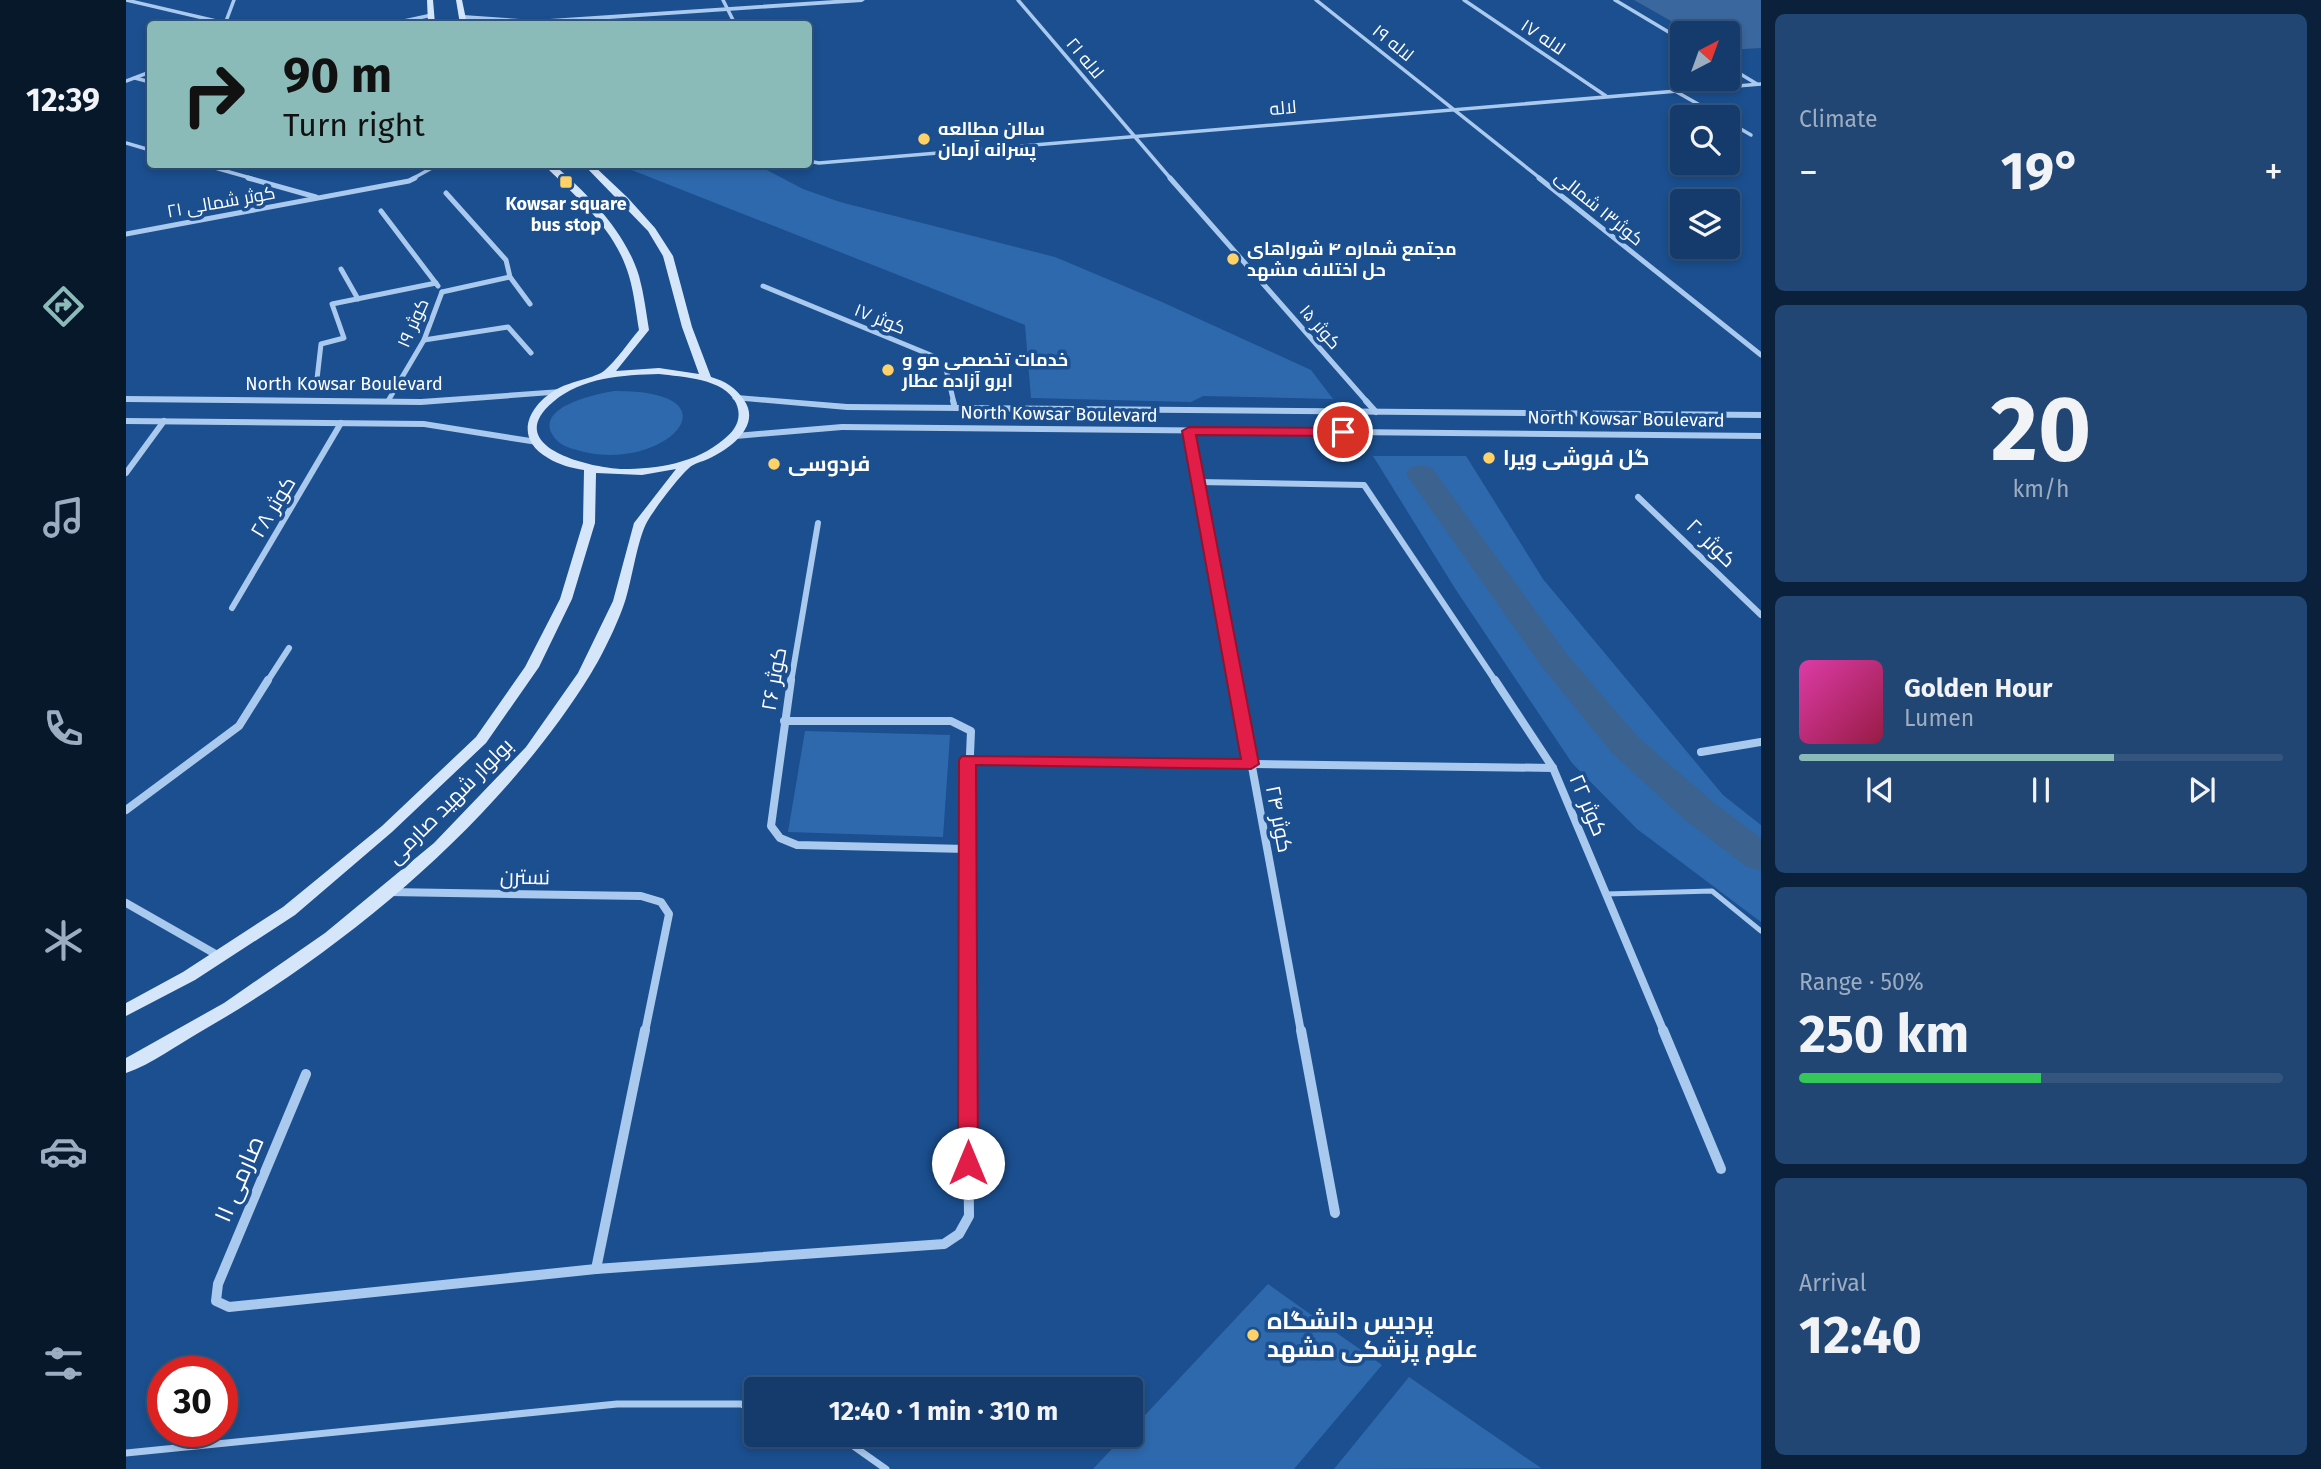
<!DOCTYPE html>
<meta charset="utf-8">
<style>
:root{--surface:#143b6b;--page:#214673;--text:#f1f3f6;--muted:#9dadc1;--line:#33557e;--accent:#8bbbb9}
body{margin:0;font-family:"Fira Sans",Cairo,sans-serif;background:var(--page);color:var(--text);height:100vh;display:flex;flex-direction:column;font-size:26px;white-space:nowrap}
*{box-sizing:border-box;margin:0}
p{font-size:23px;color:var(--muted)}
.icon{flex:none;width:38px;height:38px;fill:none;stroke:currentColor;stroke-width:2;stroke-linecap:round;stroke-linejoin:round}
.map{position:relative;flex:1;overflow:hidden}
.drawer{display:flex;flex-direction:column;gap:14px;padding:14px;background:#0b203b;width:560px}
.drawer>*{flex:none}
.guide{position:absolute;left:21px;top:21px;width:665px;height:147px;border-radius:7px;box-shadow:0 4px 10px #0003,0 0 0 2px var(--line);background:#8bbbb9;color:#111;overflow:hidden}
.needle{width:46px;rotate:41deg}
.fabs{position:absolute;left:1544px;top:21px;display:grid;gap:14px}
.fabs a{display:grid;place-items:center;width:70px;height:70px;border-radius:7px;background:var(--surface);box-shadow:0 4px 10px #0003,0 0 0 2px var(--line);font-size:35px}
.speed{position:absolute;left:21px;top:1356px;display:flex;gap:14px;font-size:35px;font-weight:700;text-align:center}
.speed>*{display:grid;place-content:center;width:91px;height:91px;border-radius:50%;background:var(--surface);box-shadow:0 4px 10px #0003,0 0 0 2px var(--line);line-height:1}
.speed .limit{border:10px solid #d22;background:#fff;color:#111}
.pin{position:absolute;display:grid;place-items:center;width:60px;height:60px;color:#fff;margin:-30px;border:4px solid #fff;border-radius:50%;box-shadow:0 2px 7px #0007}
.me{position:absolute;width:77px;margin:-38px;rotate:0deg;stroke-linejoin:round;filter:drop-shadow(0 0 5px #0008)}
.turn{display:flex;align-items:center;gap:24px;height:147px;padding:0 21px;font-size:32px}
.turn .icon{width:91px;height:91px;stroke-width:2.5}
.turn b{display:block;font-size:49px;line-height:60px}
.big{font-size:52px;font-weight:700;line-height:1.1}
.drawer .widget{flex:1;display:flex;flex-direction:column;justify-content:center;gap:10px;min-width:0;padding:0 24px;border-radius:10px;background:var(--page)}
.drawer .dial{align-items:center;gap:0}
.dial b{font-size:91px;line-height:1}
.song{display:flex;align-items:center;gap:21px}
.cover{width:84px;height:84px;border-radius:10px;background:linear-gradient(135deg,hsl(320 70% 55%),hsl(340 70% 35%))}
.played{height:7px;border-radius:4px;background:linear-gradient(90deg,var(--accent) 65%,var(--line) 65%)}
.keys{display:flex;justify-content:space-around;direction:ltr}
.heat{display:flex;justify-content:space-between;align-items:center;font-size:38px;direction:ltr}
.charge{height:10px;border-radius:5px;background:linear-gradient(90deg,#34c759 50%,var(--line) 0)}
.trip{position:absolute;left:618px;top:1377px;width:399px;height:70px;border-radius:7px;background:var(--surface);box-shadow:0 4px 10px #0003,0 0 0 2px var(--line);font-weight:700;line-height:70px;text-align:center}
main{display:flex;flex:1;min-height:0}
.menu{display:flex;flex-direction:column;width:126px;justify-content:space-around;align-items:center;background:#08182b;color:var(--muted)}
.menu .icon{width:49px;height:49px}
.menu .active{color:var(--accent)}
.menu b{font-size:32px;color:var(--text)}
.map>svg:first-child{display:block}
.green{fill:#2e69ad}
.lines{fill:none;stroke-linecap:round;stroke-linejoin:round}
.canal{fill:#3c6290;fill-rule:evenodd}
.service-far1{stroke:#a9c9ee;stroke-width:5}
.service{stroke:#a9c9ee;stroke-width:7}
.minor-far4{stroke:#a9c9ee;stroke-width:3.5}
.minor-far3{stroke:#a9c9ee;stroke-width:5}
.minor-far2{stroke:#a9c9ee;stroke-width:6}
.minor-far1{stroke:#a9c9ee;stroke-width:8}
.minor{stroke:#a9c9ee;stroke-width:10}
.tertiary{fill:#a9c9ee;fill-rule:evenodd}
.secondary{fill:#d6e6fa;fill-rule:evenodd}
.wall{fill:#3a679d}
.route{fill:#e11d48;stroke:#92132f;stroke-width:2}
.poi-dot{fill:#ffd166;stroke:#1b4f8f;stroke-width:2.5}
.labels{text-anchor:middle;stroke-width:7;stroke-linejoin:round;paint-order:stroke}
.far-street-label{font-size:18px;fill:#fff;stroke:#1b4f8f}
.far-poi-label{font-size:18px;font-weight:bold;fill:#fff;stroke:#1b4f8f;text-anchor:start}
.poi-label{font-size:21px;font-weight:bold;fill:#fff;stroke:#1b4f8f;text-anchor:start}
.street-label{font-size:21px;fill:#fff;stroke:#1b4f8f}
.near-street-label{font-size:24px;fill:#fff;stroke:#1b4f8f}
.near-poi-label{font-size:24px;font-weight:bold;fill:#fff;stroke:#1b4f8f;text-anchor:start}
</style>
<main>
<nav class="menu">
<b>12:39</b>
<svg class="icon active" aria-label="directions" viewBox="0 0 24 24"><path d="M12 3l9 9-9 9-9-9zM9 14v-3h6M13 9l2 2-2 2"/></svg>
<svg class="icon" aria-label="music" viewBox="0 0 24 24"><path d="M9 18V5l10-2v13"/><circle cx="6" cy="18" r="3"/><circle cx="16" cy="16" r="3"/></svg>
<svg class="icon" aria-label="phone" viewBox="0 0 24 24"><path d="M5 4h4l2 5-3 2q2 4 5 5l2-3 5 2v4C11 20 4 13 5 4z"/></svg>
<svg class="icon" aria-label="climate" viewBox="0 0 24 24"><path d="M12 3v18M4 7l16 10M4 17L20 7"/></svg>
<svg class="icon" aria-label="car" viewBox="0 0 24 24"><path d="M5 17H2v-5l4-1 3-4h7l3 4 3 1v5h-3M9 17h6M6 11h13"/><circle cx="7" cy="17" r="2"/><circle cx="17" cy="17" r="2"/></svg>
<svg class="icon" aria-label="filters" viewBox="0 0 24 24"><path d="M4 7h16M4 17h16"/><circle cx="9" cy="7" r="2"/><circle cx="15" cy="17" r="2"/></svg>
</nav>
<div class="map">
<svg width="1635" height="1469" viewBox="0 0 1635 1469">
<rect width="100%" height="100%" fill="#1b4f8f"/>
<!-- green -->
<g class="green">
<polygon points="493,165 631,165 677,189 714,202 929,257 1036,302 1185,370 1207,399 1077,396 1065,402 905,398 899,325"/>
<path d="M488,391c127,-1 55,80 -30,61 -11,-3 -26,-6 -32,-18 -15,-28 45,-40 62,-43z"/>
<polygon points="1247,456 1340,456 1417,579 1597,795 1635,825 1635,922 1511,829 1446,763 1330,590"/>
<polygon points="679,731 824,735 817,837 662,832"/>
<polygon points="1142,1284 1256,1365 1168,1469 967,1469 999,1435 1004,1435 1005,1430"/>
<polygon points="1283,1377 1415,1468 1208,1469"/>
</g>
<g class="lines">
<!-- canal -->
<polygon class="canal" points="1295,465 1306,468 1440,653 1512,737 1587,802 1635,838 1635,871 1621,867 1559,820 1486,753 1416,667 1280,474 1284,468"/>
<!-- service-far1 -->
<polyline class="service-far1" points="1480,894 1586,891 1635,931"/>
<!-- service -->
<g class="service">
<polyline points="701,1435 723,1443 760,1469"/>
<polyline points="0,1453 491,1404 615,1404 630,1410"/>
</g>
<!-- minor-far4 -->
<g class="minor-far4">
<polyline points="0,0 103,24"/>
<polyline points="597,0 609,24"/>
<polyline points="892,0 1045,179"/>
<polyline points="1190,0 1415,179"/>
<polyline points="1338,0 1480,96"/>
<polyline points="1489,0 1556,40"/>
<polyline points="99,24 108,0"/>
<polyline points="264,24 306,15"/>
<polyline points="1601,66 1631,84"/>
<polyline points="9,78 24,82"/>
<polyline points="0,81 24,72"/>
<polyline points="1549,91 1595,117"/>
<polyline points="1601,121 1625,135"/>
<polyline points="0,143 24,150"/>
<polyline points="682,161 693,163 1635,84"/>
<polyline points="75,164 128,179"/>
<polyline points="286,179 313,164"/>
</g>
<!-- minor-far3 -->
<g class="minor-far3">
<polyline points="122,178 190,197"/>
<polyline points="1044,178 1242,403"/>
<polyline points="1413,178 1635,355"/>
<polyline points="320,193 380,260 384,277 404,304"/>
<polyline points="255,211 312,286"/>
<polyline points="0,234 283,181 289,178"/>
<polyline points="215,269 232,299"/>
<polyline points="637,286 807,356 820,369 828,403"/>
<polyline points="316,292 384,277"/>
<polyline points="298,340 382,327 405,353"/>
<polyline points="191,379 195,344 218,338 206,304 310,283"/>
<polyline points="262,401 298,340 316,292"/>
</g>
<!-- minor-far2 -->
<g class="minor-far2">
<polyline points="827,401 829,408"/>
<polyline points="1240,401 1250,412"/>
<polyline points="1063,431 1110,682"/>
<polyline points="0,473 38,421"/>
<polyline points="1072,482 1238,485 1370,682"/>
<polyline points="1512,497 1635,615"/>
<polyline points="106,608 215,423"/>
<polyline points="141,682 163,648"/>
<polyline points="665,682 692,523"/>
</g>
<!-- minor-far1 -->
<g class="minor-far1">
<polyline points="665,680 645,826 654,838 671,845 840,849"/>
<polyline points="1110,680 1175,1032"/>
<polyline points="1369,680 1427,768 1538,1032"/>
<polyline points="658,721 825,721 845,731 840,849 841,1032"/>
<polyline points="1575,752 1635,742"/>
<polyline points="842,760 1427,768"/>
<polyline points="0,810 113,726 142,680"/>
<polyline points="263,892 515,896 535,902 543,914 519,1032"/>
<polyline points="0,903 93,956"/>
</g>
<!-- minor -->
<g class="minor">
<polyline points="1175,1030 1209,1213"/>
<polyline points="1537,1030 1595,1169"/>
<polyline points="180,1074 92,1284 90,1301 103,1307 470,1269 818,1244 833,1234 843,1216 841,1030"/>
<polyline points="470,1269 519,1030"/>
</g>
<!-- tertiary -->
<g class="tertiary">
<polygon points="709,0 739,0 736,2 409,24 337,19 334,17 337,15 409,20"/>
<polygon points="435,389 438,390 438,394 295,405 0,402 0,396 295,399"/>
<polygon points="611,395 721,404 1635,412 1635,418 721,410 608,400 606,398"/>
<polygon points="0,418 298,421 411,439 416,442 411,445 298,427 0,424"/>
<polygon points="716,424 1635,433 1635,439 716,430 610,439 605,436 610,433"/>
</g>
<!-- secondary -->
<g class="secondary">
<polygon points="301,0 307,0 309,24 302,24"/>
<polygon points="330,0 336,0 341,24 334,24"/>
<path d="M417,164h10c35,30 72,67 86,112 5,18 7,36 10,54l-33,41 43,-3 40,6 -17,-47 -19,-71 -15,-25 -65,-67h9l36,34 27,30 18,28 19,71 19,50c14,4 25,11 33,23 18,26 -15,50 -36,59 -6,3 -14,4 -19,9 -12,11 -34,40 -42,54 -9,16 -15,56 -21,76 -6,21 -24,58 -36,77 -90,145 -243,273 -390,357 -23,13 -48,32 -74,41v-15l98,-55 101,-70 109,-90 92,-96 52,-74 35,-72 21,-78 42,-54 -34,6 -46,-2 -1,50 -23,76 -33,68 -53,76 -94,89 -97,83 -100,65 -69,36v-13l57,-31 100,-65 99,-81 94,-89 49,-70 35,-68 23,-76 1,-53c-12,-2 -25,-5 -36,-12 -36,-21 -19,-54 11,-70 11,-6 38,-11 45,-17 13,-11 24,-28 35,-41 -3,-18 -5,-37 -10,-54 -14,-48 -52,-78 -86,-112zM533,374c23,3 65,4 77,29 7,16 -1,28 -13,37 -27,23 -66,29 -100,29 -32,-1 -123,-22 -70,-67 29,-25 70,-27 106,-28z"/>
</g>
</g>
<!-- wall -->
<polygon class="wall" points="1508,0 1635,0 1635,48 1601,50 1601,33 1566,33"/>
<!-- route -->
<polygon class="route" points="1063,427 1217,428 1224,432 1217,436 1070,435 1133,764 1125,769 850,765 852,1163 849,1169 842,1171 835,1169 832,1163 833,760 836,756 1115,759 1056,431"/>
<!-- markers -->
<g class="poi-dot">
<circle cx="798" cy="139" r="7"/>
<rect x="433" y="175" width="14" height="14" rx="3.5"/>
<circle cx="1107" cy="259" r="7"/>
<circle cx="762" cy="370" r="7"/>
<circle cx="1363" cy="458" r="7"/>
<circle cx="648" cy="464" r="7"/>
<circle cx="1127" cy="1335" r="7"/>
</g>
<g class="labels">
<!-- far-street labels -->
<g class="far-street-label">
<text transform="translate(1417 37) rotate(34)" y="6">لاله ۱۷</text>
<text transform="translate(1267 43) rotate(39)" y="6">لاله ۱۹</text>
<text transform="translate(959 58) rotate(50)" y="6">لاله ۲۱</text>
<text transform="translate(1157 108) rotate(-5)" y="6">لاله</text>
<text transform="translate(95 202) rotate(-10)" y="6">کوثر شمالی ۲۱</text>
<text transform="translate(1473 208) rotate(39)" y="6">کوثر۱۳ شمالی</text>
<text transform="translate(754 319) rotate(22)" y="6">کوثر ۱۷</text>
<text transform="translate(287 323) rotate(-66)" y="6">کوثر ۱۹</text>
<text transform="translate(1194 327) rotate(49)" y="6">کوثر ۱۵</text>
<text x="218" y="390">North Kowsar Boulevard</text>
<text transform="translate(933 414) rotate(1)" y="6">North Kowsar Boulevard</text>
<text transform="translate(1500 419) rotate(1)" y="6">North Kowsar Boulevard</text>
</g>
<!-- far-poi labels -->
<g class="far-poi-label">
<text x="812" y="135">سالن مطالعه<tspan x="812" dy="21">پسرانه آرمان</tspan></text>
<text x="440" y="210" text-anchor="middle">Kowsar square<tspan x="440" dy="21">bus stop</tspan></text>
<text x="1121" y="255">مجتمع شماره ۴ شوراهای<tspan x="1121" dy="21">حل اختلاف مشهد</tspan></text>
<text x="776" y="366">خدمات تخصصی مو و<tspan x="776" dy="21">ابرو آزاده عطار</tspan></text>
</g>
<!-- poi labels -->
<g class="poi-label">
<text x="1377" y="465">گل فروشی ویرا</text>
<text x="662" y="471">فردوسی</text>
</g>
<!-- street labels -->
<g class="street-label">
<text transform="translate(147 507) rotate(-59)" y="7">کوثر ۲۸</text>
<text transform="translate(1585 543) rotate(44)" y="7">کوثر ۲۰</text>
<text transform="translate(648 679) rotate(-80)" y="7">کوثر ۲۶</text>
<text transform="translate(324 801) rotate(-45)" y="7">بولوار شهید صارمی</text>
<text transform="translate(1462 805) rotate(67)" y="7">کوثر ۲۲</text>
<text transform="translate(1153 819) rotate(79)" y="7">کوثر ۲۴</text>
<text transform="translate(399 877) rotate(1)" y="7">نسترن</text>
</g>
<!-- near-street labels -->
<g class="near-street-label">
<text transform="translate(113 1179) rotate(-67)" y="8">صارمی ۱۱</text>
</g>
<!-- near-poi labels -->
<g class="near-poi-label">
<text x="1141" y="1329">پردیس دانشگاه<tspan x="1141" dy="28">علوم پزشکی مشهد</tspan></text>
</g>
</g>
</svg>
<div class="fabs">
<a><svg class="needle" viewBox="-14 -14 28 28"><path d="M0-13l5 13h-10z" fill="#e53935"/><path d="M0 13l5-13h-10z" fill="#9dadc1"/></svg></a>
<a><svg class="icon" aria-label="search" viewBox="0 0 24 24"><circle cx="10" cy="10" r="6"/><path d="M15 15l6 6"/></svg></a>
<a><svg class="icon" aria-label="layers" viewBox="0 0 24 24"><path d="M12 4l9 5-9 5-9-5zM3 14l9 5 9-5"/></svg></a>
</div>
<div class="speed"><div class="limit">30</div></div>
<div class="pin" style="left:1217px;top:432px;background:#d93025"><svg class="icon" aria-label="arrive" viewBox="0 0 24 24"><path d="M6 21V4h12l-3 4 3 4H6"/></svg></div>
<svg class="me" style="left:842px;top:1163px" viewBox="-20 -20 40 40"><circle r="19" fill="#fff"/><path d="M0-13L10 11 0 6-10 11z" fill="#e11d48"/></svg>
<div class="trip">12:40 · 1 min · 310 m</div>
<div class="guide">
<div class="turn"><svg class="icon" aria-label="right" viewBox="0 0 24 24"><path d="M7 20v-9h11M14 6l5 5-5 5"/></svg><div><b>90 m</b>Turn right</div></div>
</div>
</div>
<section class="drawer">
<div class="widget"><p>Climate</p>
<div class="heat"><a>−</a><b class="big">19°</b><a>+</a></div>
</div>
<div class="widget dial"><b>20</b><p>km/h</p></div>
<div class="widget">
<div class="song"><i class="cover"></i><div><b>Golden Hour</b><p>Lumen</p></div></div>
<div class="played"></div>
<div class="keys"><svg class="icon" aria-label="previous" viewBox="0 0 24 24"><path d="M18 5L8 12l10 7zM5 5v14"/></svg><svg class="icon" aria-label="pause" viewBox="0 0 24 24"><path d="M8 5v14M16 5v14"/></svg><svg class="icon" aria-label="next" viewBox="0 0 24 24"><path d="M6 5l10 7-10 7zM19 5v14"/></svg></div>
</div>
<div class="widget"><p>Range · 50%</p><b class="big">250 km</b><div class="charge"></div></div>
<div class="widget"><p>Arrival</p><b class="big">12:40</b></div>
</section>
</main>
